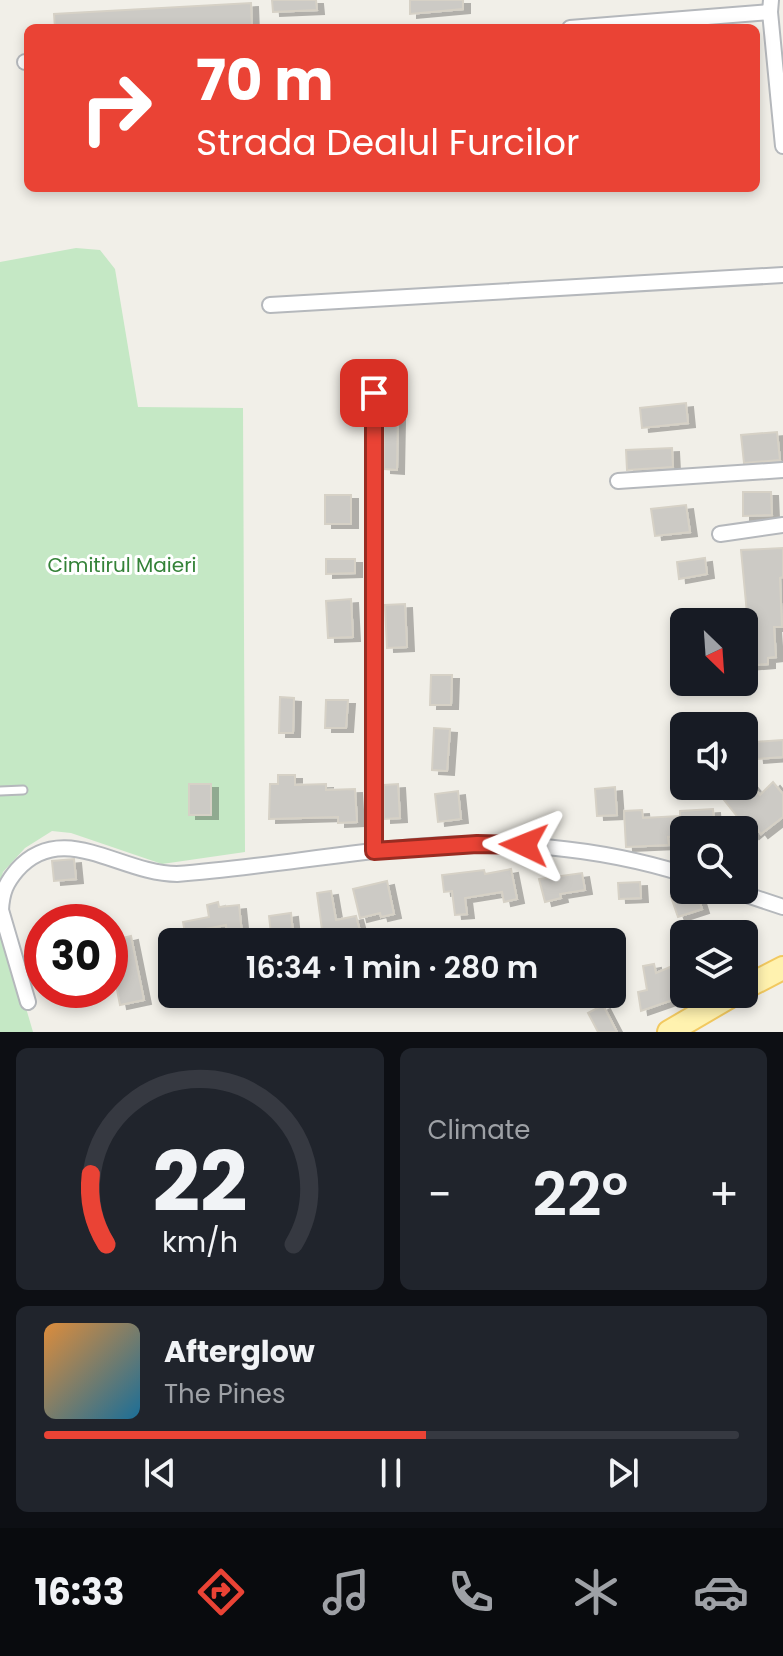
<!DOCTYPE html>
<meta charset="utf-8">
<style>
:root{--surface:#171b24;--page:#20242c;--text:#f1f3f6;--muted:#9ea1a6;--line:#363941;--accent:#ea4335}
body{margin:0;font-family:Poppins,sans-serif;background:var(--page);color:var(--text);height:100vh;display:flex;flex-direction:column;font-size:30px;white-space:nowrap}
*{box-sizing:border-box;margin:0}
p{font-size:26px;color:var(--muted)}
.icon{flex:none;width:44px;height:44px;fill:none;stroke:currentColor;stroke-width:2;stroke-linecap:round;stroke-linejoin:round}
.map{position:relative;height:1032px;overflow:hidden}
.sheet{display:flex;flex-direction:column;gap:16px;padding:16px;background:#0d0f14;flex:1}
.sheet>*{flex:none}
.top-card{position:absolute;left:24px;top:24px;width:736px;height:168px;border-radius:12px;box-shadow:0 4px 12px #0003;background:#ea4335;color:#fff;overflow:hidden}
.needle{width:52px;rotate:155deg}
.controls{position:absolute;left:670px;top:608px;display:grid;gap:16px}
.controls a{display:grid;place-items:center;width:88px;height:88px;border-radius:12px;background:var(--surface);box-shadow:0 4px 12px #0003;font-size:40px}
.speed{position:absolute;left:24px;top:904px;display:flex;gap:16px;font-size:40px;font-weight:700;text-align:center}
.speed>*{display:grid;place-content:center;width:104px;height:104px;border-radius:50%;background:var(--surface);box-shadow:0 4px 12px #0003;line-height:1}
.speed .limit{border:12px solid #d22;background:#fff;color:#111}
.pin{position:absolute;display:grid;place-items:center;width:68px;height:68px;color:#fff;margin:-34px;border-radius:16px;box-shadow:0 4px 12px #0006}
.me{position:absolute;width:88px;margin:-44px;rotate:272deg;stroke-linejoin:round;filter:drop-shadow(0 0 6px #0008)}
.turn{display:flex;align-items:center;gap:28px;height:168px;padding:0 40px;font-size:36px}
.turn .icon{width:104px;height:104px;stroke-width:2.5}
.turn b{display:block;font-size:56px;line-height:68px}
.big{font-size:60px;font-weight:600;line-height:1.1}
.sheet .card{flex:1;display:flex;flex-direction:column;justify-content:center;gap:12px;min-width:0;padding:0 28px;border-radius:12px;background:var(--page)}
.sheet .dial{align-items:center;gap:0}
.dial svg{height:208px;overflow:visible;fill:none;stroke:var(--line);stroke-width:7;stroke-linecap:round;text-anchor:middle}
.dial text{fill:var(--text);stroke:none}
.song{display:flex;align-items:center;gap:24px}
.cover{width:96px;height:96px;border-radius:12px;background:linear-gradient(135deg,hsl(30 70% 55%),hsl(200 70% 35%))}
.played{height:8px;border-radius:4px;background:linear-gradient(90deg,var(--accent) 55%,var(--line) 55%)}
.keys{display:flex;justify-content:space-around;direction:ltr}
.heat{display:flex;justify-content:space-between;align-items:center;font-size:44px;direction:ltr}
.sheet .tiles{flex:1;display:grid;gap:16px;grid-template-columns:1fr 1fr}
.card:last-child{grid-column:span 2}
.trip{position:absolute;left:158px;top:928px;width:468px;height:80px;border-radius:12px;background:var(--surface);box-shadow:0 4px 12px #0003;font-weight:600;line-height:80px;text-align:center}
.menu{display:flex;height:128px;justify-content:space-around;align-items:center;background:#090b0e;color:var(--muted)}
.menu .icon{width:56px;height:56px}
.menu .selected{color:var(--accent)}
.menu b{font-size:36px;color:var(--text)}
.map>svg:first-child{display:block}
.green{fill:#c5e8c5}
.building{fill:#cccac5;stroke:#d6d1c6;stroke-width:2;filter:url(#shadow)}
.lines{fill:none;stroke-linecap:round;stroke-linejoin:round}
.service-casing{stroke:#b5b8bc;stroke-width:11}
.minor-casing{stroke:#b5b8bc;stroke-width:18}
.primary-casing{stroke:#f2c960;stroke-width:26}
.service{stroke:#fff;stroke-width:7}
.minor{stroke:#fff;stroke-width:14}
.primary{stroke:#fff2af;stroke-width:22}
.route-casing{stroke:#982c22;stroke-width:20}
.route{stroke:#ea4335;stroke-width:14}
.labels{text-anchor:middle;stroke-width:6;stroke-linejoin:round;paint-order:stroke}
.park-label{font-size:20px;fill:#348238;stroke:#fff}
</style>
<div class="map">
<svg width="783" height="1032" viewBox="0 0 783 1032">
<defs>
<filter id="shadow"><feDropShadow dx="7" dy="4" stdDeviation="0" flood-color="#0004"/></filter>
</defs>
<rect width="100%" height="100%" fill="#f1efe8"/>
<!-- green -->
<g class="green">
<polygon points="76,248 100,250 115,269 138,407 243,408 245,852 162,864 71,833 52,831 25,848 3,872 0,885 0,262"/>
<polygon points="0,919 33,1032 0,1032"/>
</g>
<!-- building -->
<g class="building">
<polygon points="272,0 316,0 317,10 273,12"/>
<polygon points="410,0 463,0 463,9 410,14"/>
<polygon points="251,3 252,28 55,28 54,14"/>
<polygon points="686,403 688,423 642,428 640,408"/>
<polygon points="384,416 398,416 397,470 384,469"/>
<polygon points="777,432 780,460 744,463 741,435"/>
<polygon points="672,448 673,467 627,470 626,450"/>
<polygon points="743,492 771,492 772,515 743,516"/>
<rect x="325" y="495" width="26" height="29"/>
<polygon points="686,505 690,532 655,536 651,509"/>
<polygon points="783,548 783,577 780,578 782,627 774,627 776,657 768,658 768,664 744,666 744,636 749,635 741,550"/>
<polygon points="705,558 707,574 679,579 677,562"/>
<polygon points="326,559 355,559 355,573 326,574"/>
<polygon points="351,599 353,637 328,638 326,601"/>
<polygon points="405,604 407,647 387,648 385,605"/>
<polygon points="431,675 452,675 451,705 430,705"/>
<polygon points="280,697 294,698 293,733 279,733"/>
<polygon points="326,700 348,700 346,728 325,728"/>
<polygon points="434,728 450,729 447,771 432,770"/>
<polygon points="783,740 783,757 757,759 755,742"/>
<polygon points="278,775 295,775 295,785 326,784 326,790 355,789 357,822 338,823 338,817 269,819 270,784 278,784"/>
<polygon points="744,776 760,795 773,782 783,794 783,817 761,834 758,830 752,835 720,795 731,786 744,786"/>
<rect x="189" y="784" width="22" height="31"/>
<polygon points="398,784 400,818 384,819 384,785"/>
<polygon points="615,787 617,815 597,816 595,789"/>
<polygon points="458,791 461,819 438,822 435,794"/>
<polygon points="713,809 715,830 684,830 684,836 668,837 669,845 626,847 624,811 642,810 643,818 680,816 680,811"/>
<polygon points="74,859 76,879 54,881 52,861"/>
<polygon points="511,869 517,899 504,902 502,892 465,898 467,914 455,915 452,891 444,892 442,875 484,870 485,874"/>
<polygon points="582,873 585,890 560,894 561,898 545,902 539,879"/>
<polygon points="387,881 394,914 381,917 380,913 360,918 353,889"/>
<polygon points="640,882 641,898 619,899 618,883"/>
<polygon points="692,890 696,890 702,909 678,917 671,897"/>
<polygon points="331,891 336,920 356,916 360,931 323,937 317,893"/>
<polygon points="218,902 219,907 239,905 242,934 227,936 226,925 185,933 183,922 209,917 207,905"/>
<polygon points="291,913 294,942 272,942 269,916"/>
<polygon points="131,936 144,1000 120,1005 110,954 110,941"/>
<polygon points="684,961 684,996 641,1011 638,992 647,990 643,966 654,964 656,973"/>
<polygon points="603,1005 617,1032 598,1032 588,1013"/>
</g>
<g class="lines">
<defs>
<polyline id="service" points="0,791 23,790"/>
<g id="minor">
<polyline points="771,0 770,12 783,146"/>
<polyline points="570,28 770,12"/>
<polyline points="25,62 28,62"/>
<polyline points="270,305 783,275"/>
<polyline points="374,393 374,851"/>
<polyline points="618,481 783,470"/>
<polyline points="720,534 783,525"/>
<polyline points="732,890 783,907"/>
<path d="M28,1002l-27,-92c1,-18 5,-27 16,-40 46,-51 103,4 160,4 79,-6 157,-20 236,-27 89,-8 185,0 271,27"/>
</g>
<g id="primary">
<polyline points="744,988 783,968"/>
<polyline points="669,1032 734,994"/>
</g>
</defs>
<!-- service casing -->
<use href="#service" class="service-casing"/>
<!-- minor casing -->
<use href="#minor" class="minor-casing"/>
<!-- primary casing -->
<use href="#primary" class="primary-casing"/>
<!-- service -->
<use href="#service" class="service"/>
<!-- minor -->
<use href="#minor" class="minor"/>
<!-- primary -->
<use href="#primary" class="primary"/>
</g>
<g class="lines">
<defs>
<polyline id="route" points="374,393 374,851 477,844 524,845"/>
</defs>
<!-- route casing -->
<use href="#route" class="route-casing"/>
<!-- route -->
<use href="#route" class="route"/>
</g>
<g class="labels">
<!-- park labels -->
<g class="park-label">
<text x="122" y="572">Cimitirul Maieri</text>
</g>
</g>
</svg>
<div class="controls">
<a><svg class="needle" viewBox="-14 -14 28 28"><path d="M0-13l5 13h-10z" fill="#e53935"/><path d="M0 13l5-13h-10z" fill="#9ea1a6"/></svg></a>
<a><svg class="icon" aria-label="sound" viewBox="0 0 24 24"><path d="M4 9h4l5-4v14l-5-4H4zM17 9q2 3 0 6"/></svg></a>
<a><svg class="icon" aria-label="search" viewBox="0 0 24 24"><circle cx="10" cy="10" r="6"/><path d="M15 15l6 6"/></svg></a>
<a><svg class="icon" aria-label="layers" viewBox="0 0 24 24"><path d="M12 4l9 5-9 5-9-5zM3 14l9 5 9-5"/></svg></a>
</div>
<div class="speed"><div class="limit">30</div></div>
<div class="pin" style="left:374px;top:393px;background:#d93025"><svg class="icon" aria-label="arrive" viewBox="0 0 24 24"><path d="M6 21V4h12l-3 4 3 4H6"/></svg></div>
<svg class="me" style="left:524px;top:845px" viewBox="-20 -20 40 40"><path d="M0-17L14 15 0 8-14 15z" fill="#ea4335" stroke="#fff" stroke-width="4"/></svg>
<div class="trip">16:34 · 1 min · 280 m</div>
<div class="top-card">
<div class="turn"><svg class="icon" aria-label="right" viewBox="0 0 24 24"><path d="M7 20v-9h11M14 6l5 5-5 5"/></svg><div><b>70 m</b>Strada Dealul Furcilor</div></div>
</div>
</div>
<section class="sheet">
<div class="tiles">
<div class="card dial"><svg viewBox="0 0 100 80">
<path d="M14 69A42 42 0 1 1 86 69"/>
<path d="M14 69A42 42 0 0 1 8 42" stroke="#ea4335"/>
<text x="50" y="56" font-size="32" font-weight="700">22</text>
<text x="50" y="72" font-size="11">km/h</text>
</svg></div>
<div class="card"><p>Climate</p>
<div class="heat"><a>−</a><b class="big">22°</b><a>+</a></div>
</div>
<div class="card">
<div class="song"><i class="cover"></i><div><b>Afterglow</b><p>The Pines</p></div></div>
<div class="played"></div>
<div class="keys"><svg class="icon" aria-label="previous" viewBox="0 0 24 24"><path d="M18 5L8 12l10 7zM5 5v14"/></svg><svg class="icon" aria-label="pause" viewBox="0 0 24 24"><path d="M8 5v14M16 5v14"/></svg><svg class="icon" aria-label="next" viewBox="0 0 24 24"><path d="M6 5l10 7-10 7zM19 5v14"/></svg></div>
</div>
</div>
</section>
<nav class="menu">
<b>16:33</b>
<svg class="icon selected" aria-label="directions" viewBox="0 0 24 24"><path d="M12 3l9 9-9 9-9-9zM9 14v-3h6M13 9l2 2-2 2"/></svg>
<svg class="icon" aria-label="music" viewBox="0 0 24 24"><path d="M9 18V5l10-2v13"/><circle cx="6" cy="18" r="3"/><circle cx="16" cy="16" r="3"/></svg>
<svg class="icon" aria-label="phone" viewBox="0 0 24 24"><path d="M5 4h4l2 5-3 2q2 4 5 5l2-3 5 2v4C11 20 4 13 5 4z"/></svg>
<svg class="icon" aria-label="climate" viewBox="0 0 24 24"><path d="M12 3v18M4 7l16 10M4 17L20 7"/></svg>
<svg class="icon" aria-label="car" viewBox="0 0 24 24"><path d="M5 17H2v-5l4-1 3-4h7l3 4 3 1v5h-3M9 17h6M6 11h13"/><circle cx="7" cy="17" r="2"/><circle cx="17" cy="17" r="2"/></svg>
</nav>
